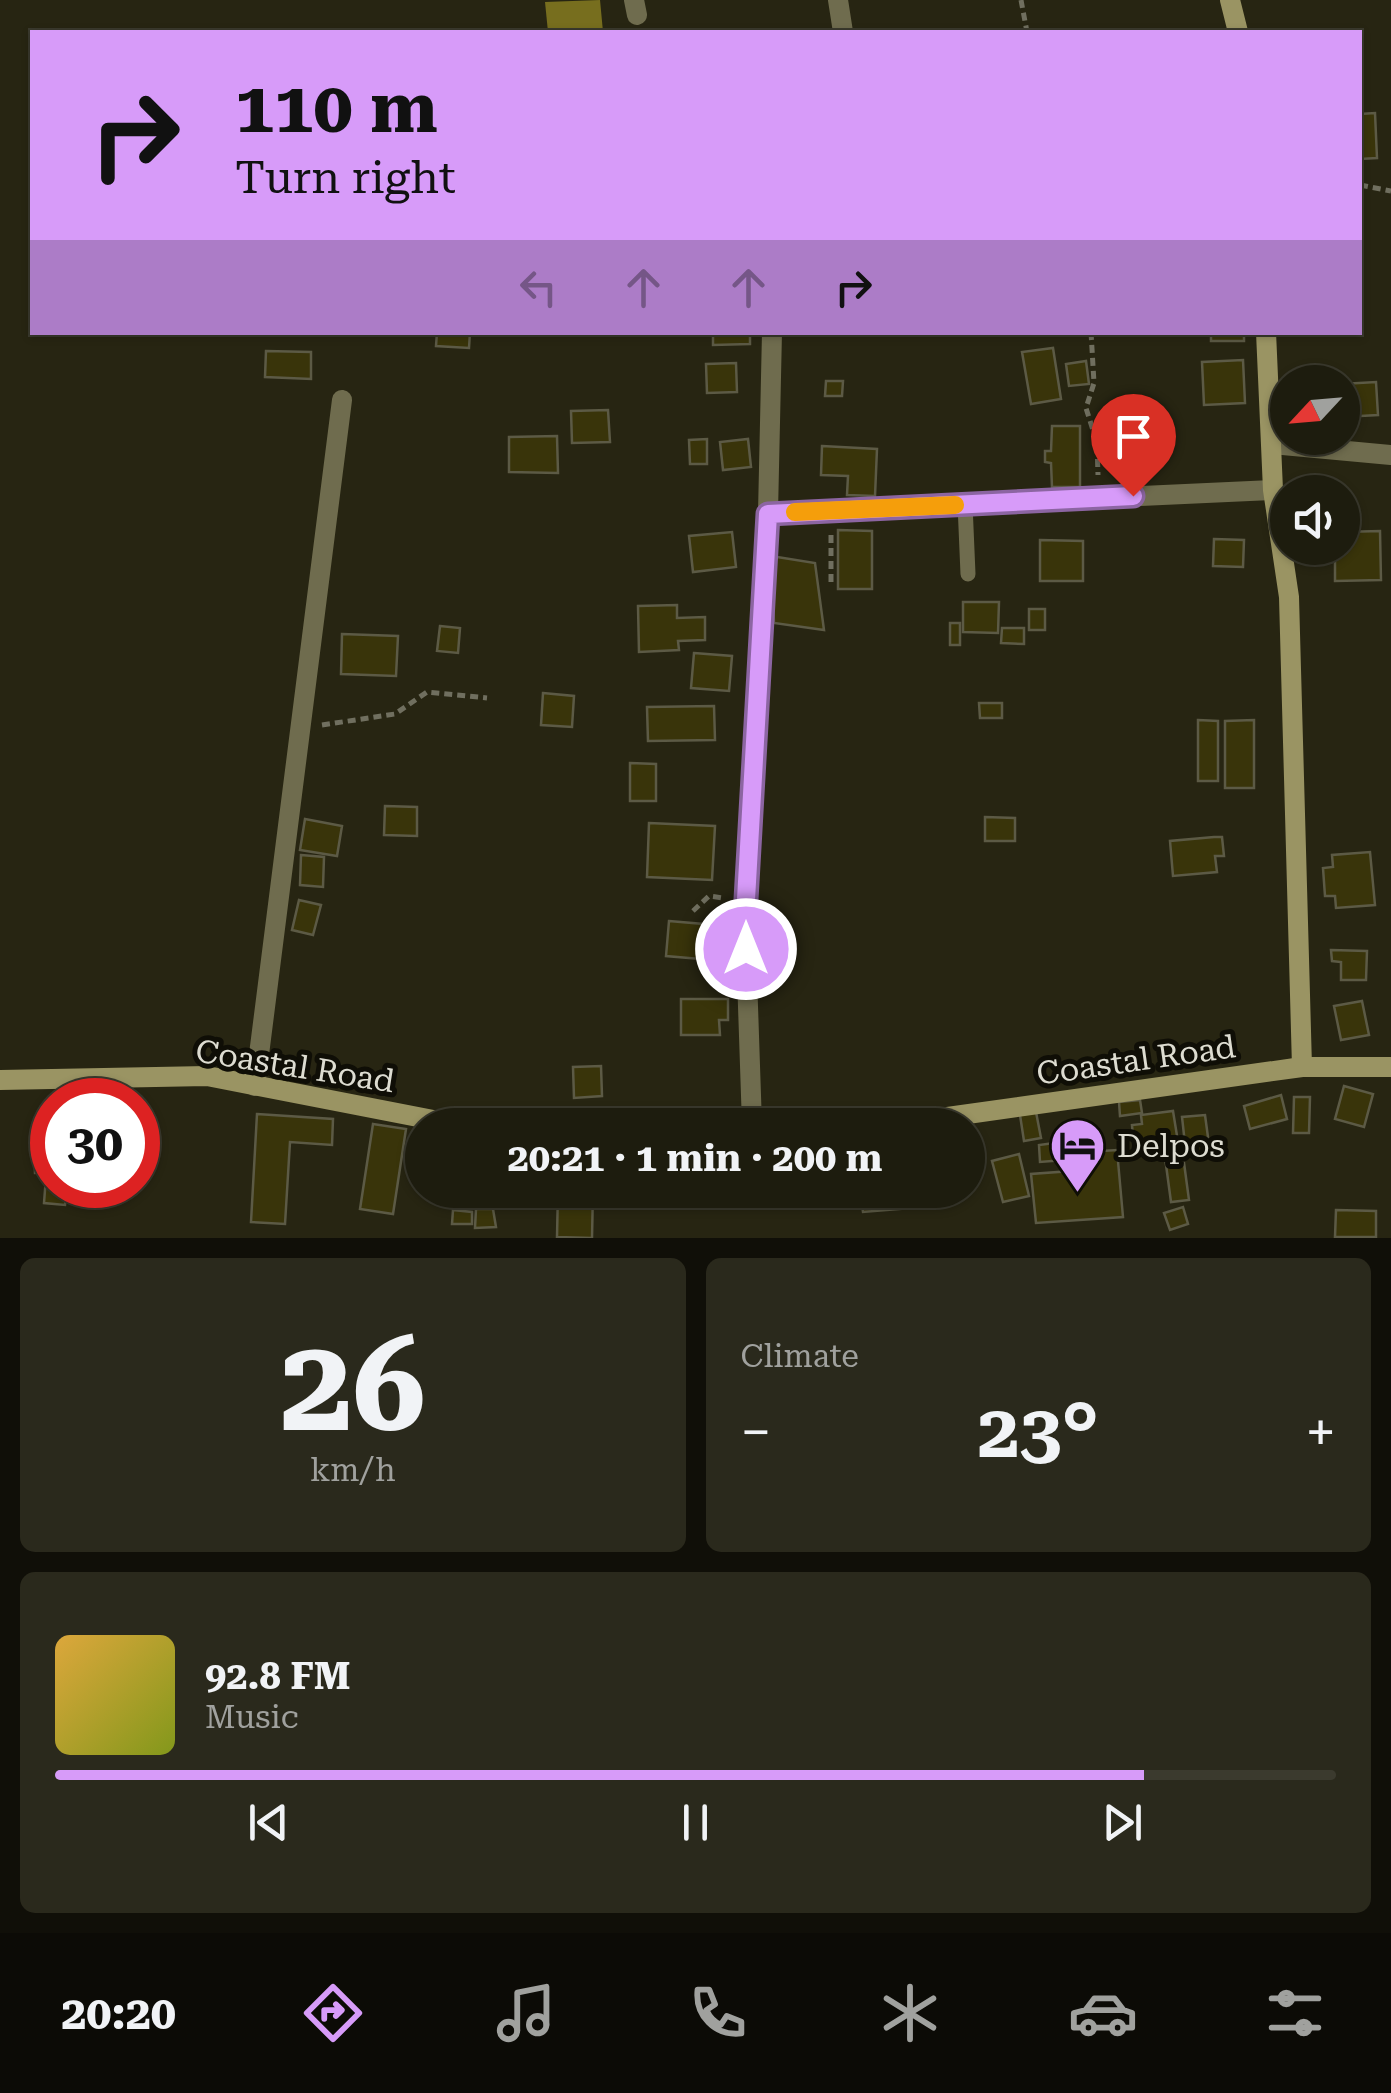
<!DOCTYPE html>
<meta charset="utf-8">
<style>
:root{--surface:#1d1c0e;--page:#2a291c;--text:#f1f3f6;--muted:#a0a19e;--line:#3b3a2e;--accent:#d79bf9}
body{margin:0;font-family:"Roboto Serif",serif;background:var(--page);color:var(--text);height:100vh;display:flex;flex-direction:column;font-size:38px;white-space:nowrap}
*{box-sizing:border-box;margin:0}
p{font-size:32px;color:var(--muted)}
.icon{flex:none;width:55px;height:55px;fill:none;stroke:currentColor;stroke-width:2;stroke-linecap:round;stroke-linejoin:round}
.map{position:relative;height:1238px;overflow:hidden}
.details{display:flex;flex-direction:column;gap:20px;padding:20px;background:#100f08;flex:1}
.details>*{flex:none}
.banner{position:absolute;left:30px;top:30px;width:1332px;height:305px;border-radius:0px;box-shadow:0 2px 8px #0004,0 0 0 2px var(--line);background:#d79bf9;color:#111;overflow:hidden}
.needle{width:65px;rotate:244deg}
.buttons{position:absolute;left:1270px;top:365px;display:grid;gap:20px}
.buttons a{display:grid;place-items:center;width:90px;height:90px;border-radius:50%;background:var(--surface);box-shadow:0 2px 8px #0004,0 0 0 2px var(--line);font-size:50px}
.speed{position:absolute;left:30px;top:1078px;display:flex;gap:20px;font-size:50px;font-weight:700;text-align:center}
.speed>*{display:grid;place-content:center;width:130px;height:130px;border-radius:50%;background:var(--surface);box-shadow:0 2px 8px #0004,0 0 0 2px var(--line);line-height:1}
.speed .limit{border:15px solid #d22;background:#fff;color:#111}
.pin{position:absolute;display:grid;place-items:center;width:85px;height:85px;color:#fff;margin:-102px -42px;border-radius:50% 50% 50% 0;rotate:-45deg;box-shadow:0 0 10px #0007}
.pin .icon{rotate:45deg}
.me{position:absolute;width:110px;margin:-55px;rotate:0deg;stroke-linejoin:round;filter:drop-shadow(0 0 8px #0008)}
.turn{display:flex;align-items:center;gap:35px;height:210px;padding:0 40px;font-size:45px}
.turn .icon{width:130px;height:130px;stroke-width:2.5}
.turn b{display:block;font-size:70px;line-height:85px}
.lanes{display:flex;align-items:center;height:95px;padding:0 40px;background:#0003;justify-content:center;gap:50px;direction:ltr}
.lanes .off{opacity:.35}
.big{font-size:75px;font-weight:700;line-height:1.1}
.details .widget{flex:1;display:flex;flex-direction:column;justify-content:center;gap:15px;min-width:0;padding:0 35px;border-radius:15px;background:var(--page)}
.details .dial{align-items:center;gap:0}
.dial b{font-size:130px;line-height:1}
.song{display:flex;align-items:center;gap:30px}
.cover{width:120px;height:120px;border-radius:15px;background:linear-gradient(135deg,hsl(40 70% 55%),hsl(70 70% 35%))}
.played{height:10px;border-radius:5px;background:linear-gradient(90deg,var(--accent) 85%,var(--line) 85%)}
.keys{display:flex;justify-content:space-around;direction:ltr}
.heat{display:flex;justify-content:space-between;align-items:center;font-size:55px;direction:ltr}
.details .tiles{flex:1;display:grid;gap:20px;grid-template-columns:1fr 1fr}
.widget:last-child{grid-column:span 2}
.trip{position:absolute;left:405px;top:1108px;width:580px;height:100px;border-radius:50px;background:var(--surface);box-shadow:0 2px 8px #0004,0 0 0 2px var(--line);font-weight:700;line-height:100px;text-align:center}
.tab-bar{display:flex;height:160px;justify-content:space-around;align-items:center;background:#0c0b06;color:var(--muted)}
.tab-bar .icon{width:70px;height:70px}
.tab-bar .selected{color:var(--accent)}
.tab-bar b{font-size:45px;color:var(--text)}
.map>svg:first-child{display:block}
.water{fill:#776e1e}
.building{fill:#39340a;stroke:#5c5a45;stroke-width:2.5}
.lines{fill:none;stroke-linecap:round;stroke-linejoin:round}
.path{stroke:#706f5f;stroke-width:5;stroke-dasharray:8 5;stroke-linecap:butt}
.lane{stroke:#6f6c4e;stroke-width:15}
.street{stroke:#6f6c4e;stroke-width:20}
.secondary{stroke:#9a9463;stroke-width:20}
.route-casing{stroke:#8c65a2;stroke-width:25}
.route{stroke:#d79bf9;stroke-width:18}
.slow{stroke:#f59e0b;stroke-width:18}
.labels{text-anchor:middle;stroke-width:10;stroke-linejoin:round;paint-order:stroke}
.street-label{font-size:32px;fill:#dddcd1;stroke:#0f0e06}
.poi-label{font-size:32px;fill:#dddcd1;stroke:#0f0e06;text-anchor:start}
</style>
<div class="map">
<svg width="1391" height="1238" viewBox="0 0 1391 1238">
<rect width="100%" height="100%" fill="#272512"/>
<!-- water -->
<polygon class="water" points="600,0 603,32 548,32 545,2"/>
<!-- building -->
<g class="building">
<polygon points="1375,113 1377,158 1360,159 1360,114"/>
<polygon points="437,332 470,332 469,348 436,346"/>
<polygon points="713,332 750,332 750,344 713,345"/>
<rect x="1211" y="332" width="33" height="9"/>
<polygon points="1053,348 1061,399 1031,404 1022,352"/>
<polygon points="266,351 311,352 311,379 265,377"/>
<polygon points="1243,360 1245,403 1204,405 1202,362"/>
<polygon points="1086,361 1089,384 1069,386 1066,364"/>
<polygon points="736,363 737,392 707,393 706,364"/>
<polygon points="826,381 843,381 842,396 825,396"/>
<polygon points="1376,382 1378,415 1342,417 1342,384"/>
<polygon points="608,410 610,442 572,443 571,411"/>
<polygon points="1052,426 1080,426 1080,487 1052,487 1051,463 1045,462 1045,451 1051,451"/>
<polygon points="557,436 558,473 509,472 509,437"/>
<polygon points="707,439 707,464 690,464 689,440"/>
<polygon points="748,439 751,467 723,470 720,442"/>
<polygon points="822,446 877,449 875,496 847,495 848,476 821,475"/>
<polygon points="838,530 872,531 872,589 838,589"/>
<polygon points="1380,531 1381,580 1335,581 1335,548 1342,548 1342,532"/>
<polygon points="732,532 736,567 693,572 689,536"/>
<polygon points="1214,539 1244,540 1243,567 1213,566"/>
<polygon points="1040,540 1083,541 1083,581 1040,581"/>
<polygon points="771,556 815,563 824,630 774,623"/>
<polygon points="963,602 999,602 998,633 963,632"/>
<polygon points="677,605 677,618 705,617 705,640 678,641 679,650 639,652 638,606"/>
<rect x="1029" y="609" width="16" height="21"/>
<rect x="950" y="623" width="10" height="22"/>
<polygon points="440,626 460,628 458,653 437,651"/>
<polygon points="1002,628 1024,628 1024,644 1001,643"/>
<polygon points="342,634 398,636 396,676 341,674"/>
<polygon points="694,653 732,656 729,691 691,688"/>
<polygon points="543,693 574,696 572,727 541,725"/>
<polygon points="979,703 1002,703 1002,718 980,718"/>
<polygon points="714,706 715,740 648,741 647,707"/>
<polygon points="1198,720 1218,721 1218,781 1198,781"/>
<polygon points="1254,720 1254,788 1225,788 1225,721"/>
<polygon points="630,763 656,764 656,801 630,801"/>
<polygon points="385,806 417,807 417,836 384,835"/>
<polygon points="985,817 1015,818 1015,841 985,841"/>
<polygon points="305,819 342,826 337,856 300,850"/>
<polygon points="649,823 715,826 712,880 647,877"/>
<polygon points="1214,837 1222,837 1224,856 1215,856 1217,872 1173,876 1170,841"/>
<polygon points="1370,852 1375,905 1336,908 1335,896 1325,896 1323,868 1333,867 1332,855"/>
<polygon points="301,855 324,857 323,887 300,885"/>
<polygon points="299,900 321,905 313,935 292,930"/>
<polygon points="669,921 715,925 712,960 666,956"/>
<polygon points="1331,950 1367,951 1366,980 1341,980 1341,962 1332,961"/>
<polygon points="681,999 728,999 728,1020 719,1020 720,1035 681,1035"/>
<polygon points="1362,1001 1369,1035 1341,1040 1334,1006"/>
<polygon points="601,1066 602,1096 574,1098 573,1067"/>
<polygon points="1344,1086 1373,1094 1364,1127 1335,1119"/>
<polygon points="1281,1095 1287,1119 1250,1129 1244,1106"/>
<polygon points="1294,1097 1310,1097 1309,1133 1293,1133"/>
<polygon points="1140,1100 1142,1113 1120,1116 1119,1102"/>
<polygon points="1173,1111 1178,1142 1134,1148 1132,1125 1142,1124 1141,1115"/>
<polygon points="1036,1112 1041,1138 1024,1141 1020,1115"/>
<polygon points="257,1114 333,1119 332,1145 290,1142 285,1224 251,1222"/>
<polygon points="1205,1115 1210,1152 1193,1154 1191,1144 1185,1144 1182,1117"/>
<polygon points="373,1124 406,1129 393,1214 360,1209"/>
<polygon points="1062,1142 1064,1160 1040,1162 1039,1145"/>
<polygon points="52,1146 52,1172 35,1173 34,1147"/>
<polygon points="1182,1148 1189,1200 1171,1202 1164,1150"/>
<polygon points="1117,1150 1123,1217 1036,1223 1031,1174 1071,1171 1070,1153"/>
<polygon points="1019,1154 1029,1196 1003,1202 992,1161"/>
<polygon points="46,1177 52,1178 52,1185 67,1185 65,1205 44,1203"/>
<polygon points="558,1190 593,1190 592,1238 557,1237"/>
<polygon points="761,1190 790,1190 790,1207 762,1208"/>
<polygon points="860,1190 934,1190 935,1206 863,1212"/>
<polygon points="1183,1207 1188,1224 1170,1230 1164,1213"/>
<polygon points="476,1209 493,1209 496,1227 475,1228"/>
<polygon points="453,1210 472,1212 472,1224 452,1224"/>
<polygon points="1336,1210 1376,1211 1376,1237 1335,1237"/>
</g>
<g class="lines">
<!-- path -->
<g class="path">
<polyline points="1021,0 1027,32"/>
<polyline points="1360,185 1391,191"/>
<polyline points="1091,332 1094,383 1086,408 1097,443 1098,475"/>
<polyline points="831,582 831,533"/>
<polyline points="322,725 395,714 427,692 487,698"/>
<polyline points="693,911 709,896 723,898"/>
</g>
<!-- lane -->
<polyline class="lane" points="965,504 968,574"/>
<!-- street -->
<g class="street">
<polyline points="634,0 637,15"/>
<polyline points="838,0 843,32"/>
<polyline points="1272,444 1391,455"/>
<polyline points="768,513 1273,490"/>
<polyline points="255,1086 342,400"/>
<polyline points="752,1125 745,917 768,513 772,332"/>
</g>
<!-- secondary -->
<g class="secondary">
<polyline points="1230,0 1238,32"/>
<polyline points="1266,332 1273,490 1289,597 1302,1067"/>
<polyline points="0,1080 207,1076 459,1125"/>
<polyline points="890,1125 1302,1067 1391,1067"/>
</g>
</g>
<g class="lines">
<defs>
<polyline id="route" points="746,949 745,917 768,514 1133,496"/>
</defs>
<!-- route casing -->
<use href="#route" class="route-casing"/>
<!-- route -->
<use href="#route" class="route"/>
<!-- slow -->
<polyline class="slow" points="795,512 955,505"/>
</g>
<!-- icons -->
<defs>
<symbol id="hotel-pin" viewBox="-11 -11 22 30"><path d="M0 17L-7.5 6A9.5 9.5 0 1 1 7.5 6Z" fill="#d79bf9" stroke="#0f0e06"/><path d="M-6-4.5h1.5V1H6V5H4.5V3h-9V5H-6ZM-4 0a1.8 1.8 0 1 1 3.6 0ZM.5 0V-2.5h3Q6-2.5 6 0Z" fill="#111"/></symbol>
</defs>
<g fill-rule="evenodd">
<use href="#hotel-pin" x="1046" y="1114" width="63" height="86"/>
</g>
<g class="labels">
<!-- street labels -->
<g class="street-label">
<text transform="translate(1136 1060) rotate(-8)" y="11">Coastal Road</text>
<text transform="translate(295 1066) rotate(9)" y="11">Coastal Road</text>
</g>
<!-- poi labels -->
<g class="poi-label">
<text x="1117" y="1157">Delpos</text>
</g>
</g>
</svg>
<div class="buttons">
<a><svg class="needle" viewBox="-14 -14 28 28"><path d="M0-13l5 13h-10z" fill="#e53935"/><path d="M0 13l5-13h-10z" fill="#a0a19e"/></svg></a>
<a><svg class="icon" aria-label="sound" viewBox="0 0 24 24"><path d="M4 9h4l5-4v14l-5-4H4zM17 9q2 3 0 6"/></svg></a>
</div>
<div class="speed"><div class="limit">30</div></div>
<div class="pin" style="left:1133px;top:496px;background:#d93025"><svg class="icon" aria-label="arrive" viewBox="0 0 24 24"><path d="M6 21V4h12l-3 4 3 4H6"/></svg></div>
<svg class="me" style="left:746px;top:949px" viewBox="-20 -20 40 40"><circle r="17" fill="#d79bf9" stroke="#fff" stroke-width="3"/><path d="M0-11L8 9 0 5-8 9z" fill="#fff"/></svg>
<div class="trip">20:21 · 1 min · 200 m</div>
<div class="banner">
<div class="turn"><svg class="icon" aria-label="right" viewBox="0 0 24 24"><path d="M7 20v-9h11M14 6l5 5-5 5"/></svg><div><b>110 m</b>Turn right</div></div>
<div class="lanes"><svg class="icon off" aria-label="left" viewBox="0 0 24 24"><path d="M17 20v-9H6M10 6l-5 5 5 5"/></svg><svg class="icon off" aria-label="ahead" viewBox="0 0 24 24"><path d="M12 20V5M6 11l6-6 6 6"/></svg><svg class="icon off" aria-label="ahead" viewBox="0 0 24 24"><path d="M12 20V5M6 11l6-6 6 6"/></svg><svg class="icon" aria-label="right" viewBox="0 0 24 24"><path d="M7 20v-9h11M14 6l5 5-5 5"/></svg></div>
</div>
</div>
<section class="details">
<div class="tiles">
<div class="widget dial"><b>26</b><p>km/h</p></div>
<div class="widget"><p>Climate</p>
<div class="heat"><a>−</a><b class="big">23°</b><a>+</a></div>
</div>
<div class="widget">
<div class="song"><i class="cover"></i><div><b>92.8 FM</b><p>Music</p></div></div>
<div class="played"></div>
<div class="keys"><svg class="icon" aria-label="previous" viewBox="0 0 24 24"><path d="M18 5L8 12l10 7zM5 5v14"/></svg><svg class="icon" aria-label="pause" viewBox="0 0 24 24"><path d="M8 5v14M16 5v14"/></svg><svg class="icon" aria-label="next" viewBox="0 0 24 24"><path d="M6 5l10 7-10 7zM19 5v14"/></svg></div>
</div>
</div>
</section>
<nav class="tab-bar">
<b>20:20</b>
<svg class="icon selected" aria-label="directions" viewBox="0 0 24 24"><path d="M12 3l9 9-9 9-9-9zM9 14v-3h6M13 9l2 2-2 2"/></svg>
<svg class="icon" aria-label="music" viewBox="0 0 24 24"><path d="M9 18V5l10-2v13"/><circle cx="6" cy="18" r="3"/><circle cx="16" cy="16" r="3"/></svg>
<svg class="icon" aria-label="phone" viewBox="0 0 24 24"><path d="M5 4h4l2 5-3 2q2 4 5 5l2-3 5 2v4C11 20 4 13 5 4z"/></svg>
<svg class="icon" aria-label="climate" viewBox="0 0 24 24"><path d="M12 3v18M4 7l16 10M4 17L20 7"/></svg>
<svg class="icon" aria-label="car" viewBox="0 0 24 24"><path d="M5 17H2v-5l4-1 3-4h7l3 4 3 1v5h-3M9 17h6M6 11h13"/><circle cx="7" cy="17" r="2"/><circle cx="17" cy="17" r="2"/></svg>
<svg class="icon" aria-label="filters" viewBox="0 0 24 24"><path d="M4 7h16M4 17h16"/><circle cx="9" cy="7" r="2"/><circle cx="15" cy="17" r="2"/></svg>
</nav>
